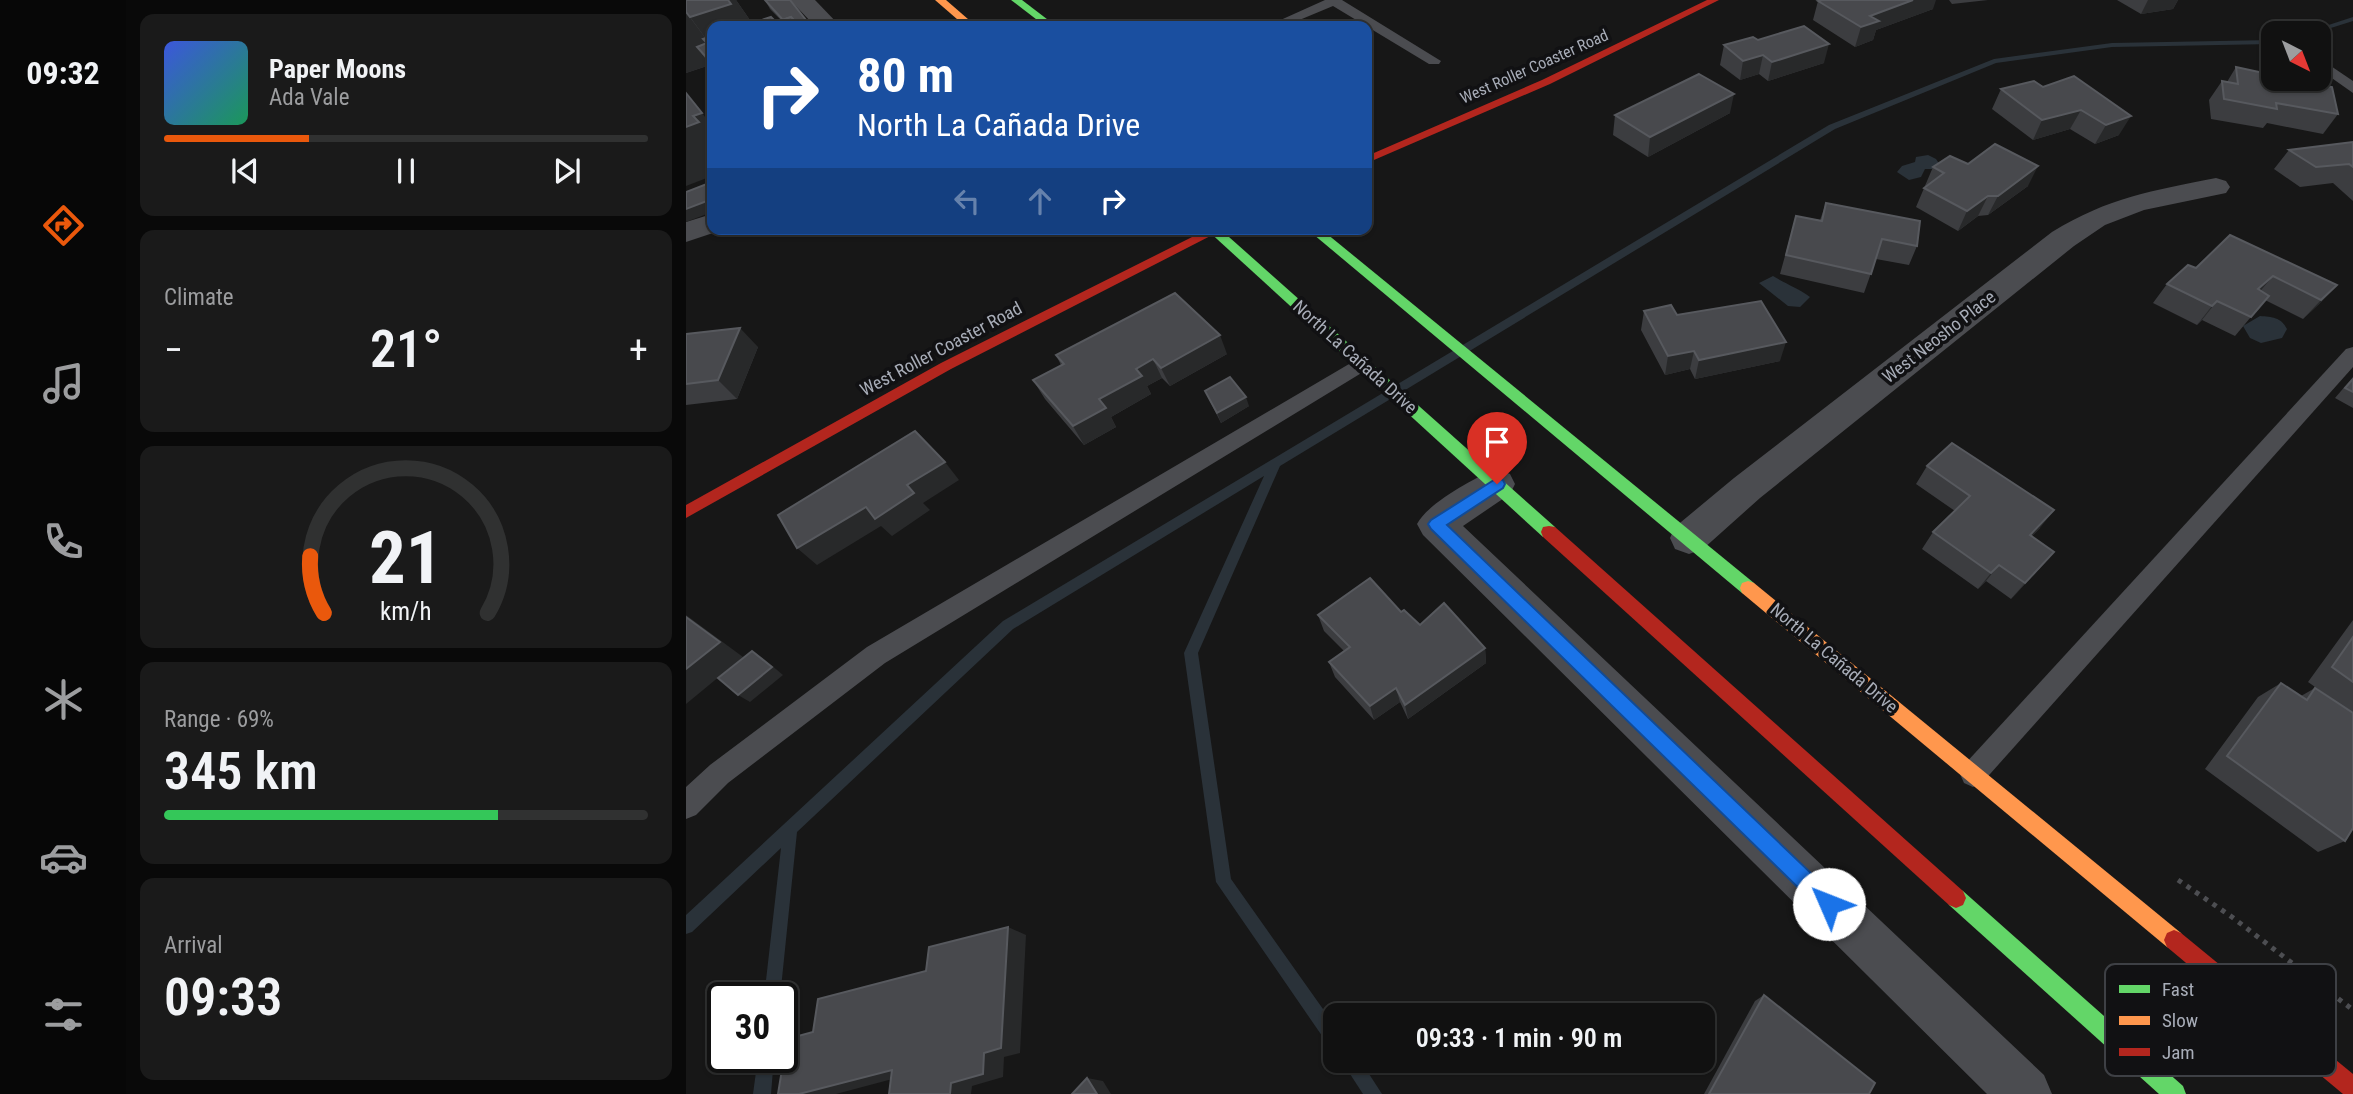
<!DOCTYPE html>
<meta charset="utf-8">
<style>
:root{--surface:#111;--page:#1a1a1a;--text:#f1f3f6;--muted:#9c9d9f;--line:#303131;--accent:#ea580c}
body{margin:0;font-family:"Roboto Condensed",sans-serif;background:var(--page);color:var(--text);height:100vh;display:flex;flex-direction:column;font-size:26px;white-space:nowrap}
*{box-sizing:border-box;margin:0}
p{font-size:23px;color:var(--muted)}
.icon{flex:none;width:38px;height:38px;fill:none;stroke:currentColor;stroke-width:2;stroke-linecap:round;stroke-linejoin:round}
.map{position:relative;flex:1;overflow:hidden}
.details{display:flex;flex-direction:column;gap:14px;padding:14px;background:#090909;width:560px}
.details>*{flex:none}
.top-card{position:absolute;left:21px;top:21px;width:665px;height:214px;border-radius:14px;box-shadow:0 2px 5px #0004,0 0 0 2px var(--line);background:#1a4fa0;color:#fff;overflow:hidden}
.needle{width:46px;rotate:138deg}
.buttons{position:absolute;left:1575px;top:21px;display:grid;gap:14px}
.buttons a{display:grid;place-items:center;width:70px;height:70px;border-radius:14px;background:var(--surface);box-shadow:0 2px 5px #0004,0 0 0 2px var(--line);font-size:35px}
.speed{position:absolute;left:21px;top:982px;display:flex;gap:14px;font-size:35px;font-weight:700;text-align:center}
.speed>*{display:grid;place-content:center;width:91px;height:91px;border-radius:50%;background:var(--surface);box-shadow:0 2px 5px #0004,0 0 0 2px var(--line);line-height:1}
.speed .limit{border:4px solid #111;border-radius:10px;background:#fff;color:#111}
.pin{position:absolute;display:grid;place-items:center;width:60px;height:60px;color:#fff;margin:-72px -30px;border-radius:50% 50% 50% 0;rotate:-45deg;box-shadow:0 0 7px #0007}
.pin .icon{rotate:45deg}
.me{position:absolute;width:77px;margin:-38px;rotate:314deg;stroke-linejoin:round;filter:drop-shadow(0 0 5px #0008)}
.turn{display:flex;align-items:center;gap:24px;height:147px;padding:0 35px;font-size:32px}
.turn .icon{width:91px;height:91px;stroke-width:2.5}
.turn b{display:block;font-size:49px;line-height:60px}
.lanes{display:flex;align-items:center;height:66px;padding:0 35px;background:#0003;justify-content:center;gap:35px;direction:ltr}
.lanes .off{opacity:.35}
.big{font-size:52px;font-weight:600;line-height:1.1}
.details .widget{flex:1;display:flex;flex-direction:column;justify-content:center;gap:10px;min-width:0;padding:0 24px;border-radius:14px;background:var(--page)}
.details .dial{align-items:center;gap:0}
.dial svg{height:182px;overflow:visible;fill:none;stroke:var(--line);stroke-width:7;stroke-linecap:round;text-anchor:middle}
.dial text{fill:var(--text);stroke:none}
.song{display:flex;align-items:center;gap:21px}
.cover{width:84px;height:84px;border-radius:10px;background:linear-gradient(135deg,hsl(230 70% 55%),hsl(150 70% 35%))}
.played{height:7px;border-radius:4px;background:linear-gradient(90deg,var(--accent) 30%,var(--line) 30%)}
.keys{display:flex;justify-content:space-around;direction:ltr}
.heat{display:flex;justify-content:space-between;align-items:center;font-size:38px;direction:ltr}
.charge{height:10px;border-radius:5px;background:linear-gradient(90deg,#34c759 69%,var(--line) 0)}
.trip{position:absolute;left:637px;top:1003px;width:392px;height:70px;border-radius:14px;background:var(--surface);box-shadow:0 2px 5px #0004,0 0 0 2px var(--line);font-weight:600;line-height:70px;text-align:center}
main{display:flex;flex:1;min-height:0}
.menu{display:flex;flex-direction:column;width:126px;justify-content:space-around;align-items:center;background:#070707;color:var(--muted)}
.menu .icon{width:49px;height:49px}
.menu .active{color:var(--accent)}
.menu b{font-size:32px;color:var(--text)}
.map>svg:first-child{display:block}
.water{fill:#2a3239}
.lines{fill:none;stroke-linecap:round;stroke-linejoin:round}
.stream{fill:#2a3239;fill-rule:evenodd}
.path{stroke:#4d4e52;stroke-width:5;stroke-dasharray:4.5 6;stroke-linecap:butt}
.lane{fill:#4b4c50;fill-rule:evenodd}
.street{fill:#4b4c50;fill-rule:evenodd}
.fast{fill:#63d668;fill-rule:evenodd}
.slow{fill:#ff974d;fill-rule:evenodd}
.jam{fill:#b3261e;fill-rule:evenodd}
.wall{fill:#3c3d40}
.shaded-wall{fill:#28292a}
.building{fill:#48494d;stroke:#57595e;stroke-width:2}
.route{fill:#1a73e8;stroke:#114b97;stroke-width:2}
.labels{text-anchor:middle;stroke-width:7;stroke-linejoin:round;paint-order:stroke}
.far-street-label{font-size:16px;fill:#a8adb8;stroke:#111113}
.street-label{font-size:18px;fill:#a8adb8;stroke:#111113}
.key{fill:#111113;stroke:#3e4045;stroke-width:2}
.key-label{font-size:19px;fill:#a8adb8}
</style>
<main>
<nav class="menu">
<b>09:32</b>
<svg class="icon active" aria-label="directions" viewBox="0 0 24 24"><path d="M12 3l9 9-9 9-9-9zM9 14v-3h6M13 9l2 2-2 2"/></svg>
<svg class="icon" aria-label="music" viewBox="0 0 24 24"><path d="M9 18V5l10-2v13"/><circle cx="6" cy="18" r="3"/><circle cx="16" cy="16" r="3"/></svg>
<svg class="icon" aria-label="phone" viewBox="0 0 24 24"><path d="M5 4h4l2 5-3 2q2 4 5 5l2-3 5 2v4C11 20 4 13 5 4z"/></svg>
<svg class="icon" aria-label="climate" viewBox="0 0 24 24"><path d="M12 3v18M4 7l16 10M4 17L20 7"/></svg>
<svg class="icon" aria-label="car" viewBox="0 0 24 24"><path d="M5 17H2v-5l4-1 3-4h7l3 4 3 1v5h-3M9 17h6M6 11h13"/><circle cx="7" cy="17" r="2"/><circle cx="17" cy="17" r="2"/></svg>
<svg class="icon" aria-label="filters" viewBox="0 0 24 24"><path d="M4 7h16M4 17h16"/><circle cx="9" cy="7" r="2"/><circle cx="15" cy="17" r="2"/></svg>
</nav>
<section class="details">
<div class="widget">
<div class="song"><i class="cover"></i><div><b>Paper Moons</b><p>Ada Vale</p></div></div>
<div class="played"></div>
<div class="keys"><svg class="icon" aria-label="previous" viewBox="0 0 24 24"><path d="M18 5L8 12l10 7zM5 5v14"/></svg><svg class="icon" aria-label="pause" viewBox="0 0 24 24"><path d="M8 5v14M16 5v14"/></svg><svg class="icon" aria-label="next" viewBox="0 0 24 24"><path d="M6 5l10 7-10 7zM19 5v14"/></svg></div>
</div>
<div class="widget"><p>Climate</p>
<div class="heat"><a>−</a><b class="big">21°</b><a>+</a></div>
</div>
<div class="widget dial"><svg viewBox="0 0 100 80">
<path d="M14 69A42 42 0 1 1 86 69"/>
<path d="M14 69A42 42 0 0 1 8 44" stroke="#ea580c"/>
<text x="50" y="56" font-size="32" font-weight="700">21</text>
<text x="50" y="72" font-size="11">km/h</text>
</svg></div>
<div class="widget"><p>Range · 69%</p><b class="big">345 km</b><div class="charge"></div></div>
<div class="widget"><p>Arrival</p><b class="big">09:33</b></div>
</section>
<div class="map">
<svg width="1667" height="1094" viewBox="0 0 1667 1094">
<rect width="100%" height="100%" fill="#171717"/>
<!-- water -->
<g class="water">
<polygon points="1242,155 1250,159 1254,165 1249,169 1239,169 1235,177 1223,180 1211,172 1216,166 1229,162 1230,157"/>
<path d="M1087,276c13,8 25,12 37,21l-10,10 -12,-1 -29,-23z"/>
<path d="M1574,316c12,1 21,1 27,13l-5,9 -21,5 -11,-5 -7,-12z"/>
</g>
<g class="lines">
<!-- stream -->
<g class="stream">
<polygon points="1667,17 1667,21 1629,33 1618,33"/>
<polygon points="1587,40 1587,44 1426,47 1310,63 1149,129 594,466 512,653 545,879 649,1026 649,1048 643,1046 530,882 498,653 578,476 327,629 111,832 94,998 78,998 95,848 6,932 0,934 0,915 317,621 1143,125 1308,59 1426,43"/>
<polygon points="72,1057 88,1057 85,1094 67,1094"/>
<polygon points="655,1060 674,1060 696,1094 677,1094"/>
</g>
<!-- path -->
<polyline class="path" points="1492,880 1546,917 1667,1010"/>
<!-- lane -->
<g class="lane">
<polygon points="639,0 656,0 755,61 753,64 743,64 647,6 599,26 581,26"/>
<polygon points="1633,58 1667,81 1667,93 1633,69"/>
<polygon points="1667,347 1667,367 1296,783 1287,787 1278,783 1274,774 1278,765 1660,349"/>
<polygon points="675,357 682,359 685,364 682,369 199,663 42,783 10,815 0,819 0,787 24,765 181,647"/>
</g>
<!-- street -->
<g class="street">
<polygon points="104,0 129,0 154,26 129,26"/>
<path d="M1530,178l10,3 4,6 -4,6 -82,17 -39,15 -31,21 -314,252 -57,51 -14,5 -14,-5 -5,-11 5,-11 59,-49 318,-246c57,-35 100,-41 164,-54z"/>
<polygon points="26,214 26,229 36,230 0,242 0,222"/>
<path d="M811,469l13,5 5,10 -5,10 -47,32 581,549 8,19h-65l-564,-559 -6,-11c10,-20 58,-47 80,-55z"/>
</g>
<!-- fast -->
<g class="fast">
<polygon points="325,0 336,0 370,26 359,26"/>
<polygon points="520,229 534,229 869,527 871,532 869,537 857,537"/>
<polygon points="621,229 635,229 1068,583 1070,588 1068,593 1062,595 1056,593"/>
<polygon points="1270,888 1277,891 1497,1086 1500,1094 1473,1094 1263,905 1260,898 1263,891"/>
</g>
<!-- slow -->
<g class="slow">
<polygon points="249,0 260,0 290,26 279,26"/>
<polygon points="1062,581 1068,583 1495,933 1498,940 1495,947 1488,950 1481,947 1056,593 1054,588 1056,583"/>
</g>
<!-- jam -->
<g class="jam">
<polygon points="1021,0 1033,0 864,84 681,163 681,156 856,80"/>
<polygon points="522,229 538,229 265,369 0,518 0,505 255,363"/>
<polygon points="863,526 869,527 1277,891 1280,898 1277,905 1270,908 1263,905 857,537 855,532 857,527"/>
<polygon points="1488,930 1495,933 1667,1074 1667,1094 1657,1094 1481,947 1478,940 1481,933"/>
</g>
</g>
<!-- wall -->
<g class="wall">
<polygon points="0,0 50,0 66,23 90,22 95,20 84,9 79,0 120,20 124,26 26,26 26,68 24,65 0,73"/>
<polygon points="1263,0 1302,0 1266,4"/>
<polygon points="1431,0 1492,0 1487,9 1455,14"/>
<polygon points="1132,1 1247,9 1190,30 1187,40 1169,47 1127,20"/>
<polygon points="1072,40 1138,63 1082,81 1073,74 1054,80 1034,65 1038,45"/>
<polygon points="1550,67 1652,114 1637,134 1581,123 1577,128 1525,119 1523,100 1536,81 1541,82"/>
<polygon points="1388,76 1433,135 1409,144 1384,129 1347,140 1306,109 1315,89 1357,87"/>
<polygon points="1044,113 962,157 927,135 929,115"/>
<polygon points="1667,142 1667,201 1647,183 1614,187 1588,169 1603,150"/>
<polygon points="1282,164 1342,186 1302,215 1292,216 1272,231 1230,207 1247,167"/>
<polygon points="1140,203 1231,246 1223,265 1190,259 1178,293 1094,274 1110,216 1134,220"/>
<polygon points="1544,235 1651,285 1633,304 1617,319 1579,300 1549,336 1516,320 1511,325 1467,303 1481,284 1510,268"/>
<polygon points="958,311 991,315 1094,361 1009,379 1004,369 979,375 955,330"/>
<polygon points="0,334 72,347 51,399 0,405"/>
<polygon points="541,354 484,386 476,378 461,386 465,394 425,417 430,427 398,445 359,399 347,380 375,365 370,355"/>
<polygon points="1667,377 1667,408 1649,398"/>
<polygon points="519,391 563,406 535,423"/>
<polygon points="1241,466 1354,528 1346,536 1354,568 1325,599 1300,581 1292,589 1236,549 1247,532 1269,511 1230,484"/>
<polygon points="715,612 734,625 799,648 800,663 722,719 714,702 688,720 649,677 643,662 658,651 638,631 632,615"/>
<polygon points="1667,620 1667,828 1659,841 1632,852 1519,769 1572,697 1595,683 1615,696 1629,688 1665,712 1622,682"/>
<polygon points="1078,995 1183,1094 1018,1094 1069,1001"/>
</g>
<!-- shaded-wall -->
<g class="shaded-wall">
<polygon points="41,0 50,0 68,26 26,26 26,47 2,14"/>
<polygon points="1227,0 1250,0 1247,9 1190,30 1187,40 1169,47 1175,27 1184,16"/>
<polygon points="1462,0 1492,0 1487,9 1455,14"/>
<polygon points="0,12 26,47 26,66 11,47 24,65 0,73"/>
<polygon points="120,20 124,26 103,26 102,25"/>
<polygon points="1143,44 1138,63 1082,81 1086,62"/>
<polygon points="1077,55 1073,74 1054,80 1057,61"/>
<polygon points="1048,94 1044,113 962,157 964,137"/>
<polygon points="1395,110 1384,129 1347,140 1356,120"/>
<polygon points="16,113 26,126 26,176 0,186 0,127 7,116"/>
<polygon points="1445,116 1433,135 1409,144 1420,125"/>
<polygon points="1352,166 1342,186 1302,215 1312,196"/>
<polygon points="1302,196 1292,216 1272,231 1281,211"/>
<polygon points="26,199 26,212 0,222 0,209"/>
<polygon points="1587,276 1571,295 1572,289"/>
<polygon points="1651,285 1633,304 1617,319 1635,300"/>
<polygon points="1531,301 1516,320 1511,325 1526,306"/>
<polygon points="54,328 72,347 51,399 32,380"/>
<polygon points="534,335 541,354 484,386 475,368"/>
<polygon points="1100,342 1094,361 1009,379 1013,360"/>
<polygon points="1008,351 1004,369 979,375 982,356"/>
<polygon points="467,359 476,378 461,386 465,394 425,417 430,427 398,445 387,426 413,399 450,369"/>
<polygon points="560,397 563,406 535,423 531,413"/>
<polygon points="259,462 273,480 237,503 244,510 206,536 195,526 131,565 111,548 180,507 221,485"/>
<polygon points="1368,510 1354,528 1330,552 1344,535"/>
<polygon points="1368,552 1354,568 1325,599 1339,583"/>
<polygon points="1313,565 1300,581 1292,589 1305,573"/>
<polygon points="0,615 57,657 0,704"/>
<polygon points="799,648 800,663 722,719 719,705"/>
<polygon points="66,651 78,659 97,675 64,702 52,695"/>
<polygon points="710,688 714,702 688,720 684,706"/>
<polygon points="322,927 340,935 334,1053 318,1057 317,1077 286,1086 285,1094 264,1094 265,1083 298,1053"/>
<polygon points="206,1070 229,1073 150,1094 113,1094"/>
<polygon points="401,1078 417,1081 425,1094 411,1094"/>
</g>
<!-- building -->
<g class="building">
<polygon points="0,0 42,0 45,4 4,17 0,12"/>
<polygon points="79,0 104,0 120,20 110,23 105,17 97,20"/>
<polygon points="1136,0 1227,0 1184,16 1193,21 1175,27 1132,1"/>
<polygon points="85,17 90,22 105,17 112,24 106,26 56,26"/>
<polygon points="1118,26 1143,44 1086,62 1077,55 1057,61 1038,45 1067,37 1072,40"/>
<polygon points="26,36 26,55 20,57 11,47 21,43 17,39"/>
<polygon points="1550,67 1587,75 1587,79 1605,79 1646,87 1652,114 1590,103 1591,109 1538,99 1536,81 1552,84"/>
<polygon points="1013,74 1048,94 964,137 929,115"/>
<polygon points="1388,76 1445,116 1420,125 1395,110 1356,120 1315,89 1348,81 1357,87"/>
<polygon points="0,93 16,113 7,116 13,122 0,127"/>
<polygon points="1667,142 1667,167 1663,164 1630,167 1603,150"/>
<polygon points="1309,144 1352,166 1312,196 1302,196 1281,211 1238,188 1258,173 1247,167 1264,156 1282,164"/>
<polygon points="26,182 26,199 0,209 0,192"/>
<polygon points="1140,203 1234,221 1231,246 1196,239 1185,274 1100,255 1110,216 1136,221"/>
<polygon points="1544,235 1651,285 1635,300 1587,276 1572,289 1583,296 1565,317 1531,301 1526,306 1481,284 1502,265 1510,268"/>
<polygon points="489,293 534,335 475,368 467,359 450,369 456,376 413,399 420,408 387,426 347,380 378,364 370,355"/>
<polygon points="1075,301 1100,342 1013,360 1008,351 982,356 958,311 985,305 991,315"/>
<polygon points="54,328 32,380 0,384 0,334"/>
<polygon points="544,377 560,397 531,413 519,391"/>
<polygon points="1667,379 1667,392 1659,388"/>
<polygon points="229,431 259,462 221,485 228,493 189,519 180,507 111,548 92,515"/>
<polygon points="1266,443 1368,510 1344,535 1368,552 1339,583 1313,565 1305,573 1247,532 1284,496 1241,466"/>
<polygon points="684,578 715,612 718,610 734,625 758,603 799,648 719,705 710,688 684,706 643,662 664,647 632,615"/>
<polygon points="0,617 34,642 0,669"/>
<polygon points="1667,637 1667,682 1646,667"/>
<polygon points="66,651 86,667 52,695 32,678"/>
<polygon points="1595,683 1621,700 1629,688 1667,713 1667,828 1659,841 1541,756"/>
<polygon points="322,927 315,1048 298,1053 297,1074 265,1083 264,1094 203,1094 206,1070 113,1094 92,1094 101,1039 127,1032 132,999 240,971 243,947"/>
<polygon points="1078,995 1189,1083 1183,1094 1023,1094"/>
<polygon points="401,1078 411,1094 386,1094"/>
</g>
<!-- route -->
<polygon class="route" points="811,478 817,480 819,484 817,488 761,525 1150,897 1153,904 1150,911 1143,914 1136,911 745,529 742,524 745,520"/>
<g class="labels">
<!-- far-street labels -->
<g class="far-street-label">
<text transform="translate(848 66) rotate(-24)" y="6">West Roller Coaster Road</text>
</g>
<!-- street labels -->
<g class="street-label">
<text transform="translate(1253 337) rotate(-38)" y="6">West Neosho Place</text>
<text transform="translate(255 349) rotate(-28)" y="6">West Roller Coaster Road</text>
<text transform="translate(669 357) rotate(42)" y="6">North La Cañada Drive</text>
<text transform="translate(1148 658) rotate(40)" y="6">North La Cañada Drive</text>
</g>
</g>
<!-- legend -->
<rect x="1419" y="964" width="231" height="112" rx="10" class="key"/>
<rect x="1433" y="985" width="31" height="8" fill="#63d668"/>
<rect x="1433" y="1016" width="31" height="9" fill="#ff974d"/>
<rect x="1433" y="1048" width="31" height="8" fill="#b3261e"/>
<g class="key-label">
<text x="1476" y="996">Fast</text>
<text x="1476" y="1027">Slow</text>
<text x="1476" y="1059">Jam</text>
</g>
</svg>
<div class="buttons">
<a><svg class="needle" viewBox="-14 -14 28 28"><path d="M0-13l5 13h-10z" fill="#e53935"/><path d="M0 13l5-13h-10z" fill="#9c9d9f"/></svg></a>
</div>
<div class="speed"><div class="limit">30</div></div>
<div class="pin" style="left:811px;top:484px;background:#d93025"><svg class="icon" aria-label="arrive" viewBox="0 0 24 24"><path d="M6 21V4h12l-3 4 3 4H6"/></svg></div>
<svg class="me" style="left:1143px;top:904px" viewBox="-20 -20 40 40"><circle r="19" fill="#fff"/><path d="M0-13L10 11 0 6-10 11z" fill="#1a73e8"/></svg>
<div class="trip">09:33 · 1 min · 90 m</div>
<div class="top-card">
<div class="turn"><svg class="icon" aria-label="right" viewBox="0 0 24 24"><path d="M7 20v-9h11M14 6l5 5-5 5"/></svg><div><b>80 m</b>North La Cañada Drive</div></div>
<div class="lanes"><svg class="icon off" aria-label="left" viewBox="0 0 24 24"><path d="M17 20v-9H6M10 6l-5 5 5 5"/></svg><svg class="icon off" aria-label="ahead" viewBox="0 0 24 24"><path d="M12 20V5M6 11l6-6 6 6"/></svg><svg class="icon" aria-label="right" viewBox="0 0 24 24"><path d="M7 20v-9h11M14 6l5 5-5 5"/></svg></div>
</div>
</div>
</main>
